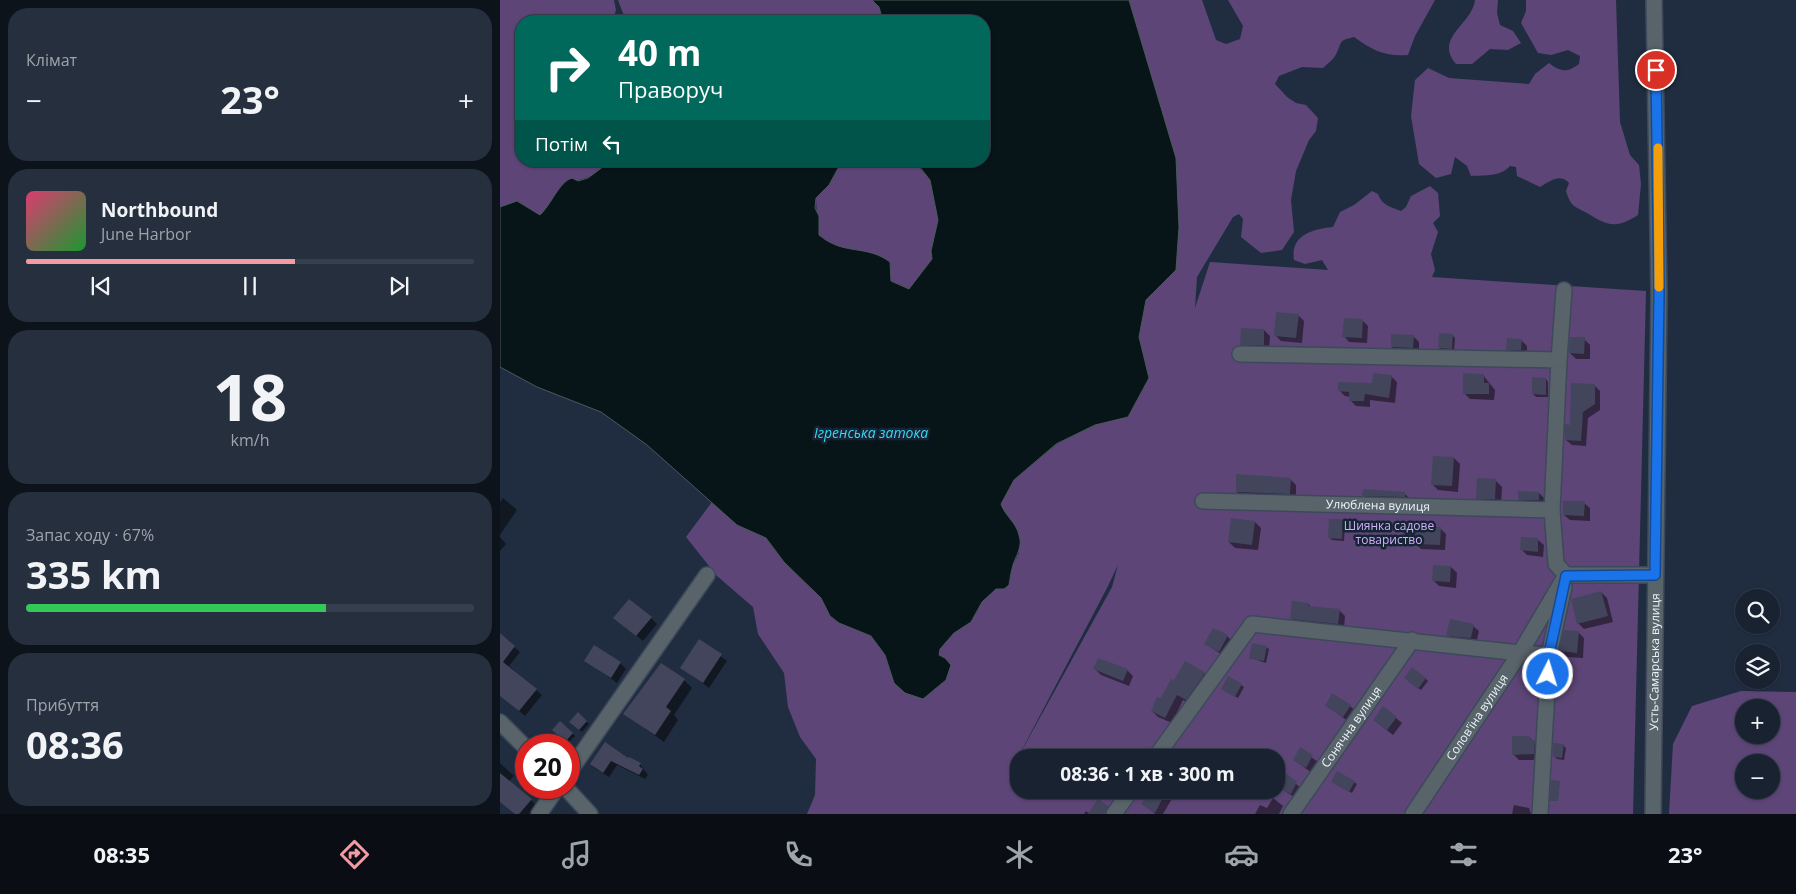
<!DOCTYPE html>
<html lang="uk">
<meta charset="utf-8">
<style>
:root{--surface:#182231;--page:#252f3d;--text:#f1f3f6;--muted:#9fa4ab;--line:#363f4d;--accent:#f49aa2}
body{margin:0;font-family:"Open Sans",sans-serif;background:var(--page);color:var(--text);height:100vh;display:flex;flex-direction:column;font-size:19px;white-space:nowrap}
*{box-sizing:border-box;margin:0}
p{font-size:16px;color:var(--muted)}
.icon{flex:none;width:28px;height:28px;fill:none;stroke:currentColor;stroke-width:2;stroke-linecap:round;stroke-linejoin:round}
.map{position:relative;flex:1;overflow:hidden}
.side{display:flex;flex-direction:column;gap:8px;padding:8px;background:#0d131b;width:500px}
.side>*{flex:none}
.top-card{position:absolute;left:15px;top:15px;width:475px;height:152px;border-radius:20px;box-shadow:0 1px 4px #0004,0 0 0 1px var(--line);background:#00695c;color:#fff;overflow:hidden}
.controls{position:absolute;left:1235px;top:589px;display:grid;gap:10px}
.controls a{display:grid;place-items:center;width:45px;height:45px;border-radius:50%;background:var(--surface);box-shadow:0 1px 4px #0004,0 0 0 1px var(--line);font-size:25px}
.speed{position:absolute;left:15px;top:734px;display:flex;gap:10px;font-size:25px;font-weight:700;text-align:center}
.speed>*{display:grid;place-content:center;width:65px;height:65px;border-radius:50%;background:var(--surface);box-shadow:0 1px 4px #0004,0 0 0 1px var(--line);line-height:1}
.speed .limit{border:8px solid #d22;background:#fff;color:#111}
.pin{position:absolute;display:grid;place-items:center;width:42px;height:42px;color:#fff;margin:-21px;border:2px solid #fff;border-radius:50%;box-shadow:0 1px 5px #0007}
.me{position:absolute;width:55px;margin:-28px;rotate:5deg;stroke-linejoin:round;filter:drop-shadow(0 0 4px #0008)}
.turn{display:flex;align-items:center;gap:18px;height:105px;padding:0 20px;font-size:22px}
.turn .icon{width:65px;height:65px;stroke-width:2.5}
.turn b{display:block;font-size:35px;line-height:42px}
.then{display:flex;align-items:center;height:48px;padding:0 20px;background:#0003;gap:10px;font-size:19px}
.big{font-size:38px;font-weight:700;line-height:1.1}
.side .card{flex:1;display:flex;flex-direction:column;justify-content:center;gap:8px;min-width:0;padding:0 18px;border-radius:20px;background:var(--page)}
.side .dial{align-items:center;gap:0}
.dial b{font-size:65px;line-height:1}
.song{display:flex;align-items:center;gap:15px}
.cover{width:60px;height:60px;border-radius:8px;background:linear-gradient(135deg,hsl(340 70% 55%),hsl(130 70% 35%))}
.played{height:5px;border-radius:2px;background:linear-gradient(90deg,var(--accent) 60%,var(--line) 60%)}
.keys{display:flex;justify-content:space-around;direction:ltr}
.heat{display:flex;justify-content:space-between;align-items:center;font-size:28px;direction:ltr}
.charge{height:8px;border-radius:4px;background:linear-gradient(90deg,#34c759 67%,var(--line) 0)}
.trip{position:absolute;left:510px;top:749px;width:275px;height:50px;border-radius:20px;background:var(--surface);box-shadow:0 1px 4px #0004,0 0 0 1px var(--line);font-weight:700;line-height:50px;text-align:center}
.tab-bar{display:flex;height:80px;justify-content:space-around;align-items:center;background:#0a0e14;color:var(--muted)}
.tab-bar .icon{width:35px;height:35px}
.tab-bar .selected{color:var(--accent)}
.tab-bar b{font-size:22px;color:var(--text)}
main{display:flex;flex:1;min-height:0}
.map>svg:first-child{display:block}
.green{fill:#5d4677;fill-rule:evenodd}
.water{fill:#071518;stroke:#4c585d}
.shadow{fill:#0007}
.building{fill:#43455c}
.lines{fill:none;stroke-linecap:round;stroke-linejoin:round}
.minor-casing{stroke:#3d495b;stroke-width:18}
.minor{stroke:#58636a;stroke-width:15}
.route-casing{stroke:#114b97;stroke-width:12}
.route{stroke:#1a73e8;stroke-width:9}
.slow{stroke:#f59e0b;stroke-width:9}
.labels{text-anchor:middle;stroke-width:5;stroke-linejoin:round;paint-order:stroke}
.street-label{font-size:12px;fill:#ecf3fd;stroke:#172436}
.park-label{font-size:12px;fill:#d0b0f8;stroke:#172436}
.water-label{font-size:14px;font-style:italic;fill:#34d9f4;stroke:#172436}
</style>
<main>
<section class="side">
<div class="card"><p>Клімат</p>
<div class="heat"><a>−</a><b class="big">23°</b><a>+</a></div>
</div>
<div class="card">
<div class="song"><i class="cover"></i><div><b>Northbound</b><p>June Harbor</p></div></div>
<div class="played"></div>
<div class="keys"><svg class="icon" aria-label="previous" viewBox="0 0 24 24"><path d="M18 5L8 12l10 7zM5 5v14"/></svg><svg class="icon" aria-label="pause" viewBox="0 0 24 24"><path d="M8 5v14M16 5v14"/></svg><svg class="icon" aria-label="next" viewBox="0 0 24 24"><path d="M6 5l10 7-10 7zM19 5v14"/></svg></div>
</div>
<div class="card dial"><b>18</b><p>km/h</p></div>
<div class="card"><p>Запас ходу · 67%</p><b class="big">335 km</b><div class="charge"></div></div>
<div class="card"><p>Прибуття</p><b class="big">08:36</b></div>
</section>
<div class="map">
<svg width="1296" height="814" viewBox="0 0 1296 814">
<rect width="100%" height="100%" fill="#202d41"/>
<!-- green -->
<g class="green">
<path d="M0,0h114l2,10 -2,6 -11,5h-82v140h90c-15,11 -25,22 -44,19l-19,27 -8,8 -23,-14 -17,6z"/>
<polygon points="118,0 372,0 379,7 383,21 126,21"/>
<path d="M629,0h73l14,40 10,4 14,-5 3,-13 -15,-26h207l-20,36 -7,19c-23,2 -36,-5 -54,-18 -18,4 -11,6 -19,19 -2,4 -8,8 -12,12l-21,-1 -23,9 -4,8 12,13 9,6 10,2 12,13 -2,13 -7,9 -13,31 -5,29 3,32 -12,18 -21,3 -20,-16 2,-18 -4,-5 -6,3 -36,60 -2,31 15,-46 118,8 -6,-10 -17,4 -11,-4c-4,-25 19,-31 39,-33l7,-15 14,-7 18,-14 6,3c4,11 12,13 23,17l5,-4 5,-11 19,-10 8,7 2,23 -7,7 5,9 -7,22 4,16 -3,7 214,14 -13,523h-826l8,-19 1,-36 -16,-22 -12,-30 -4,-34 -26,-39 -5,-27 -36,-31 -31,-39 26,-35 25,23 29,13 18,24 37,36 10,18 8,7 32,13 14,19 9,28 29,16 23,-19 -4,-23 -3,-2 1,-6 14,-16 17,-11 11,-20 15,-14 7,1 5,-4 4,-20 6,-12 -7,-32 -8,-8 -3,-9 13,-24 43,-36 38,-19 33,-8 21,-39 -10,-41 7,-37 30,-31 -28,-201zM618,565l-6,22 -96,174 91,-173zM519,758h257v32h-257z"/>
<path d="M975,0h23l-1,13 3,12 13,6 8,12 -13,7 -18,-1 -18,15h-16c-22,-27 16,-39 19,-64z"/>
<path d="M1026,0h90l4,122 10,33 9,10 2,19 -3,31c-22,14 -30,11 -51,-2 -13,-7 -16,-6 -21,-22l3,-8c-9,-10 -19,-2 -29,4l-23,-11 -1,-9 -6,-1c-10,11 -24,9 -39,10l-4,-10 -12,-9 -4,17 -15,4 -17,-14 -8,-48 4,-36 13,-12 21,10 80,6 6,-10 14,-11c12,9 18,10 30,1l1,-8 -12,-6 -17,5 -13,-2 -17,-30 5,-12z"/>
<polygon points="342,161 421,161 419,167 430,180 438,221 431,251 432,259 409,289 391,281 390,262 339,248 318,235 316,198 329,185"/>
<path d="M1241,691l55,1v122h-127l4,-70 19,-38zM1244,708h27v27h-27zM1244,762h27v28h-27z"/>
</g>
<!-- water -->
<path class="water" d="M372,0h257l47,158 3,69 -3,43 -30,30 -7,37 10,41 -21,39 -33,8 -39,19 -42,36 -13,24c4,12 15,18 18,31 4,12 -3,20 -6,30 -2,6 -3,14 -4,20l-5,4h-8l-14,13 -11,20 -17,11 -14,16 -1,6 6,3 6,7 -5,15 -23,19 -18,-6 -11,-10 -9,-28 -14,-19 -32,-13 -9,-7 -9,-18 -37,-36 -18,-24 -29,-13 -90,-80 -46,-33 -64,-25 -37,-20v-160l17,-6 23,14c11,-10 19,-33 32,-37l6,3 10,-3 23,-17h231l-13,24 -13,13 -1,10 4,8v19c25,21 47,9 71,27l1,19 18,8 23,-30 -1,-8 7,-31 -8,-40 -11,-14 2,-5h63v-140h-101l-4,-14z"/>
<!-- shadow -->
<g class="shadow">
<polygon points="798,315 804,321 802,343 781,341 775,335"/>
<polygon points="862,320 868,326 867,343 849,342 844,336"/>
<polygon points="764,330 770,336 769,350 748,350 742,344"/>
<polygon points="952,335 955,338 954,351 942,350 939,348"/>
<polygon points="913,336 919,342 919,353 898,353 892,347"/>
<polygon points="1084,339 1090,345 1090,359 1076,359 1070,353"/>
<polygon points="1021,340 1027,346 1027,355 1014,355 1008,349"/>
<polygon points="983,375 995,390 994,400 970,399 964,393"/>
<polygon points="891,376 897,382 895,403 870,400 870,407 856,406 850,400 850,397 845,396 839,390 873,385"/>
<polygon points="1046,379 1048,382 1048,397 1036,397 1033,394"/>
<polygon points="1094,385 1100,391 1100,410 1088,418 1086,446 1072,445 1066,440"/>
<polygon points="954,458 960,464 958,492 938,490 932,484"/>
<polygon points="790,479 796,485 796,499 743,498 737,492"/>
<polygon points="996,481 1002,487 1001,505 983,504 977,498"/>
<polygon points="1039,493 1045,499 1045,506 1025,505 1019,499"/>
<polygon points="905,494 911,500 870,501 864,495"/>
<polygon points="3,498 17,510 0,535 0,502"/>
<polygon points="1084,503 1090,508 1090,521 1070,520 1064,515"/>
<polygon points="842,521 845,523 844,541 832,540 829,537"/>
<polygon points="755,522 761,528 758,550 735,548 729,542"/>
<polygon points="940,528 946,534 945,550 921,549 915,543"/>
<polygon points="0,537 6,544 0,551"/>
<polygon points="1038,540 1044,545 1043,557 1027,555 1022,550"/>
<polygon points="951,567 957,573 956,588 939,586 933,580"/>
<polygon points="1101,592 1107,598 1113,622 1084,629 1078,623"/>
<polygon points="808,604 811,607 839,610 845,616 844,629 797,624 791,618"/>
<polygon points="151,618 157,624 143,641 121,623"/>
<polygon points="973,626 979,631 976,644 954,641 948,635"/>
<polygon points="1078,632 1084,638 1083,658 1067,657 1061,651"/>
<polygon points="727,636 733,642 725,657 706,644"/>
<polygon points="4,638 20,652 9,666 42,695 25,716 14,707 0,689 0,643"/>
<polygon points="199,641 227,661 209,688 181,667"/>
<polygon points="766,647 769,649 766,663 751,658"/>
<polygon points="86,660 120,663 126,669 117,683"/>
<polygon points="595,669 627,670 633,676 629,686 601,675"/>
<polygon points="704,673 710,679 692,705 683,700 672,723 658,717 652,711 675,682"/>
<polygon points="925,678 928,681 921,690 908,681"/>
<polygon points="184,680 192,688 174,715 178,720 164,742 125,714 140,692 142,693"/>
<polygon points="741,685 744,687 738,698 725,691"/>
<polygon points="826,705 850,706 856,711 849,722"/>
<polygon points="78,714 89,724 82,732 73,725"/>
<polygon points="896,718 902,723 893,735 874,720"/>
<polygon points="60,723 75,736 68,743 53,730"/>
<polygon points="1029,737 1040,747 1039,760 1019,760 1013,754"/>
<polygon points="105,744 129,760 140,764 148,775 145,779 117,765 109,777 96,769 91,764"/>
<polygon points="1063,745 1066,748 1064,760 1057,759 1054,756"/>
<polygon points="800,749 818,762 812,773 794,760"/>
<polygon points="0,763 14,776 4,786 0,782"/>
<polygon points="782,772 802,789 797,799 776,785"/>
<polygon points="838,772 857,784 852,793 835,784"/>
<polygon points="651,790 677,790 663,814 655,814 643,803"/>
<polygon points="773,798 783,806 779,814 755,814 760,805 767,808"/>
<polygon points="31,800 37,806 30,814 15,814"/>
<polygon points="1014,805 1029,808 1031,814 1012,814"/>
<polygon points="608,807 610,810 609,814 584,814 586,811 590,814"/>
</g>
<!-- building -->
<g class="building">
<polygon points="776,312 799,314 796,338 774,336"/>
<polygon points="844,318 863,319 862,338 842,337"/>
<polygon points="741,328 764,329 764,345 740,345"/>
<polygon points="939,333 953,334 952,349 938,348"/>
<polygon points="891,334 914,335 913,348 891,347"/>
<polygon points="1070,337 1085,337 1084,354 1069,353"/>
<polygon points="1007,338 1022,339 1021,350 1006,350"/>
<polygon points="873,373 892,375 889,398 865,394 864,401 849,401 849,392 838,391 838,382 872,383"/>
<polygon points="963,373 984,374 984,383 989,383 989,394 963,394"/>
<polygon points="1032,377 1046,378 1046,395 1032,394"/>
<polygon points="1071,383 1095,384 1095,404 1083,412 1081,441 1065,440 1065,424 1070,425"/>
<polygon points="933,456 954,457 952,486 931,485"/>
<polygon points="736,474 791,478 790,494 736,492"/>
<polygon points="977,478 996,479 995,499 976,499"/>
<polygon points="863,489 905,492 905,497 862,496"/>
<polygon points="1018,491 1039,492 1039,500 1018,500"/>
<polygon points="1063,501 1085,501 1084,516 1063,515"/>
<polygon points="731,518 755,521 752,545 728,542"/>
<polygon points="829,519 843,519 842,539 828,538"/>
<polygon points="915,526 941,527 940,545 914,544"/>
<polygon points="1021,537 1038,538 1038,552 1020,550"/>
<polygon points="933,565 951,566 950,582 932,581"/>
<polygon points="1101,591 1108,616 1077,624 1071,599"/>
<polygon points="129,599 152,617 136,636 113,618"/>
<polygon points="792,601 809,603 808,606 840,609 838,624 790,619"/>
<polygon points="950,619 974,624 971,638 946,636"/>
<polygon points="713,628 728,635 719,652 704,644"/>
<polygon points="1064,630 1079,631 1077,653 1059,651"/>
<polygon points="0,633 15,646 3,662 37,689 19,711 0,696"/>
<polygon points="199,639 222,654 203,683 180,668"/>
<polygon points="752,643 767,646 764,661 749,659"/>
<polygon points="94,645 121,662 111,678 84,661"/>
<polygon points="598,658 628,669 623,681 593,669"/>
<polygon points="685,661 705,672 703,676 686,700 677,695 665,718 651,711 657,697 661,698 671,679 674,680"/>
<polygon points="161,663 185,679 166,707 171,711 155,735 123,714"/>
<polygon points="912,667 926,678 918,689 904,678"/>
<polygon points="728,676 742,684 735,697 721,689"/>
<polygon points="832,693 851,705 843,717 825,706"/>
<polygon points="883,706 897,717 887,730 873,720"/>
<polygon points="78,712 87,721 79,730 69,722"/>
<polygon points="60,721 73,733 65,742 52,730"/>
<polygon points="1012,736 1030,736 1030,739 1035,740 1034,754 1012,755"/>
<polygon points="105,742 128,758 129,757 141,763 139,766 143,769 139,775 111,761 103,773 90,764"/>
<polygon points="1053,743 1064,744 1062,758 1053,757"/>
<polygon points="800,747 813,755 806,768 793,760"/>
<polygon points="782,770 797,782 791,794 776,786 776,780"/>
<polygon points="837,771 855,781 849,792 831,782"/>
<polygon points="0,773 32,799 19,814 15,814 0,802"/>
<polygon points="1051,780 1060,781 1058,801 1050,801"/>
<polygon points="650,790 667,790 655,813 641,804"/>
<polygon points="598,799 608,806 605,814 588,814"/>
</g>
<g class="lines">
<defs>
<g id="minor">
<polyline points="740,354 1059,360 1052,510 1056,564 1066,575"/>
<polyline points="1059,360 1064,290"/>
<path id="s1" d="M703,501l349,9"/>
<polyline points="1066,575 1155,575"/>
<polyline points="1049,655 1064,587"/>
<polyline points="0,722 26,748"/>
<polyline points="655,758 752,624 1020,653 1066,575"/>
<polyline points="69,772 207,575"/>
<polyline points="66,788 90,814"/>
<polyline points="39,814 57,788"/>
<polyline points="614,814 631,790"/>
<path id="s2" d="M791,814l121,-174"/>
<path id="s3" d="M913,814l107,-161 29,2 -9,159"/>
<path id="s4" d="M1153,814l6,-520 -5,-294"/>
</g>
</defs>
<!-- minor casing -->
<use href="#minor" class="minor-casing"/>
<!-- minor -->
<use href="#minor" class="minor"/>
</g>
<g class="lines">
<defs>
<polyline id="route" points="1048,674 1049,654 1066,576 1155,575 1159,294 1156,70"/>
</defs>
<!-- route casing -->
<use href="#route" class="route-casing"/>
<!-- route -->
<use href="#route" class="route"/>
<!-- slow -->
<polyline class="slow" points="1158,148 1159,287"/>
</g>
<g class="labels">
<!-- street labels -->
<g class="street-label">
<text dy="4" stroke="none"><textPath href="#s1" startOffset="175">Улюблена вулиця</textPath></text>
<text dy="4" stroke="none"><textPath href="#s4" startOffset="152">Усть-Самарська вулиця</textPath></text>
<text dy="4" stroke="none"><textPath href="#s3" startOffset="116">Солов'їна вулиця</textPath></text>
<text dy="4" stroke="none"><textPath href="#s2" startOffset="106">Сонячна вулиця</textPath></text>
</g>
<!-- park labels -->
<g class="park-label">
<text x="889" y="530">Шиянка садове<tspan x="889" dy="14">товариство</tspan></text>
</g>
<!-- water labels -->
<g class="water-label">
<text x="371" y="438">Ігренська затока</text>
</g>
</g>
</svg>
<div class="controls">
<a><svg class="icon" aria-label="search" viewBox="0 0 24 24"><circle cx="10" cy="10" r="6"/><path d="M15 15l6 6"/></svg></a>
<a><svg class="icon" aria-label="layers" viewBox="0 0 24 24"><path d="M12 4l9 5-9 5-9-5zM3 14l9 5 9-5"/></svg></a>
<a>+</a>
<a>−</a>
</div>
<div class="speed"><div class="limit">20</div></div>
<div class="pin" style="left:1156px;top:70px;background:#d93025"><svg class="icon" aria-label="arrive" viewBox="0 0 24 24"><path d="M6 21V4h12l-3 4 3 4H6"/></svg></div>
<svg class="me" style="left:1048px;top:674px" viewBox="-20 -20 40 40"><circle r="17" fill="#1a73e8" stroke="#fff" stroke-width="3"/><path d="M0-11L8 9 0 5-8 9z" fill="#fff"/></svg>
<div class="trip">08:36 · 1 хв · 300 m</div>
<div class="top-card">
<div class="turn"><svg class="icon" aria-label="right" viewBox="0 0 24 24"><path d="M7 20v-9h11M14 6l5 5-5 5"/></svg><div><b>40 m</b>Праворуч</div></div>
<div class="then">Потім<svg class="icon" aria-label="left" viewBox="0 0 24 24"><path d="M17 20v-9H6M10 6l-5 5 5 5"/></svg></div>
</div>
</div>
</main>
<nav class="tab-bar">
<b>08:35</b>
<svg class="icon selected" aria-label="directions" viewBox="0 0 24 24"><path d="M12 3l9 9-9 9-9-9zM9 14v-3h6M13 9l2 2-2 2"/></svg>
<svg class="icon" aria-label="music" viewBox="0 0 24 24"><path d="M9 18V5l10-2v13"/><circle cx="6" cy="18" r="3"/><circle cx="16" cy="16" r="3"/></svg>
<svg class="icon" aria-label="phone" viewBox="0 0 24 24"><path d="M5 4h4l2 5-3 2q2 4 5 5l2-3 5 2v4C11 20 4 13 5 4z"/></svg>
<svg class="icon" aria-label="climate" viewBox="0 0 24 24"><path d="M12 3v18M4 7l16 10M4 17L20 7"/></svg>
<svg class="icon" aria-label="car" viewBox="0 0 24 24"><path d="M5 17H2v-5l4-1 3-4h7l3 4 3 1v5h-3M9 17h6M6 11h13"/><circle cx="7" cy="17" r="2"/><circle cx="17" cy="17" r="2"/></svg>
<svg class="icon" aria-label="filters" viewBox="0 0 24 24"><path d="M4 7h16M4 17h16"/><circle cx="9" cy="7" r="2"/><circle cx="15" cy="17" r="2"/></svg>
<b>23°</b>
</nav>
